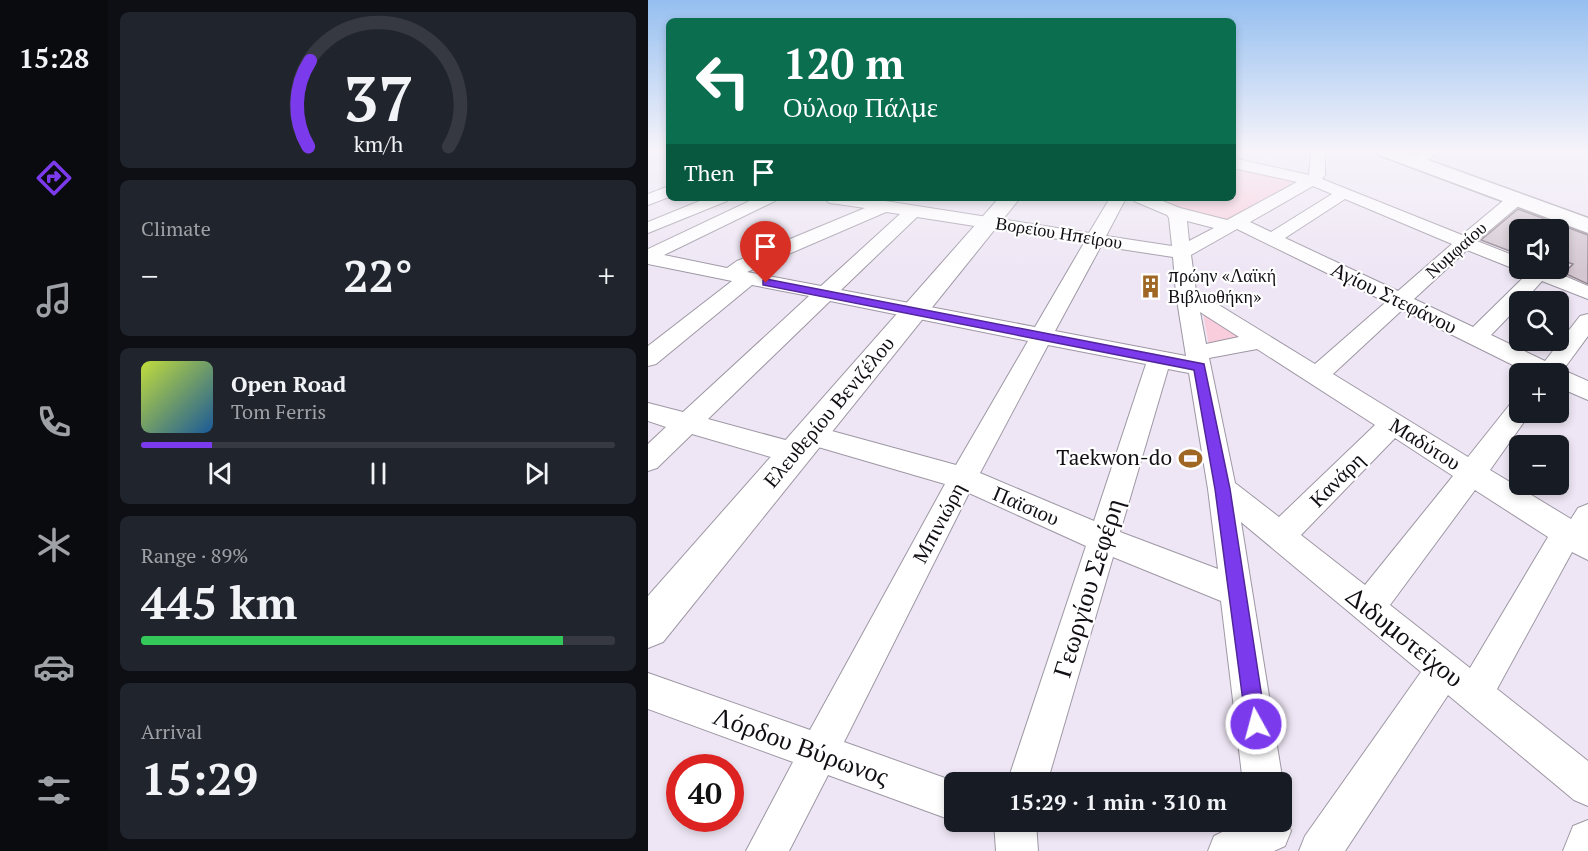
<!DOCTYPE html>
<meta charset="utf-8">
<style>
:root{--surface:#171b24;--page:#20242c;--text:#f1f3f6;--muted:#9ea1a6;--line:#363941;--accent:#7c3aed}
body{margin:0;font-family:"PT Serif",serif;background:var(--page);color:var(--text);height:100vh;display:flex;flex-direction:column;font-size:22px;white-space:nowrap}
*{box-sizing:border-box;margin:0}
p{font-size:20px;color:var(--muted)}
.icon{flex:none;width:33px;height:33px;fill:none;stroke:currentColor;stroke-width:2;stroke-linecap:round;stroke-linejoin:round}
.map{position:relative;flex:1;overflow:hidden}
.panel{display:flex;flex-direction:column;gap:12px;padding:12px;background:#0d0f14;width:540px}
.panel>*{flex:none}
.guide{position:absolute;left:18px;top:18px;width:570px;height:183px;border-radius:9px;box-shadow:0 3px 9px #0003;background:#0b6e4f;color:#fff;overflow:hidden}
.buttons{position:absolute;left:861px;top:219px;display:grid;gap:12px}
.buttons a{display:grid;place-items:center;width:60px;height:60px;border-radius:9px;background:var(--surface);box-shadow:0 3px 9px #0003;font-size:30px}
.speed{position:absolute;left:18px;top:754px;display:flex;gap:12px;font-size:30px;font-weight:700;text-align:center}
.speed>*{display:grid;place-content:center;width:78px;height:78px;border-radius:50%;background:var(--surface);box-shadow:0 3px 9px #0003;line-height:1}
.speed .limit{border:9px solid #d22;background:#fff;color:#111}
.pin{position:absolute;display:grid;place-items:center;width:51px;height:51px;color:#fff;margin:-62px -26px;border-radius:50% 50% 50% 0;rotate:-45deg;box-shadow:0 0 6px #0007}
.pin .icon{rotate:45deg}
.me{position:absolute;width:66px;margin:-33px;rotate:353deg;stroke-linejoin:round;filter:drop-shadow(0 0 4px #0008)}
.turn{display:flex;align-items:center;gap:21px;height:126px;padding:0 18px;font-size:27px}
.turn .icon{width:78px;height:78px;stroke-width:2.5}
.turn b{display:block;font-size:42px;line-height:51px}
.then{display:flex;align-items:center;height:57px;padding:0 18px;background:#0003;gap:12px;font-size:22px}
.big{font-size:45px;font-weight:600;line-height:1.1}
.panel .widget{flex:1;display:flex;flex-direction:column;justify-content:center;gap:9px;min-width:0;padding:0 21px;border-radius:9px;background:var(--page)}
.panel .dial{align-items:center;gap:0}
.dial svg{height:156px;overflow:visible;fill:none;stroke:var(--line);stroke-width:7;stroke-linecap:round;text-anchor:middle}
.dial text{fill:var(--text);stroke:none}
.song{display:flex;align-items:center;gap:18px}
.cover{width:72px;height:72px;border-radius:9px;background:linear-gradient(135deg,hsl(70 70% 55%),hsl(210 70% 35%))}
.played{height:6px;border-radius:3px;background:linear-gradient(90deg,var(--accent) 15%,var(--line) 15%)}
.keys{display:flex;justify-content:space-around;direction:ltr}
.heat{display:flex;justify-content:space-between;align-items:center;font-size:33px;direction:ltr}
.charge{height:9px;border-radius:4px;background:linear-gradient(90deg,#34c759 89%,var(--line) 0)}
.trip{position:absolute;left:296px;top:772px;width:348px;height:60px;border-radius:9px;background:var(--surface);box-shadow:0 3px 9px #0003;font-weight:600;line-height:60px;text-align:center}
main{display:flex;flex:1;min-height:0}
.tab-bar{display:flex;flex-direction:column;width:108px;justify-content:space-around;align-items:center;background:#090b0e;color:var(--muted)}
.tab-bar .icon{width:42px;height:42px}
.tab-bar .active{color:var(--accent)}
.tab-bar b{font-size:27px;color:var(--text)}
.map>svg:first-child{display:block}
.green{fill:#f9cddc}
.building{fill:#d4c7d1;stroke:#91858e;stroke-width:1.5}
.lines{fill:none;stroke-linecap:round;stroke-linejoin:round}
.minor-casing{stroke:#9e97a4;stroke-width:2}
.major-casing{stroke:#9e97a4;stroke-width:2}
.highway-casing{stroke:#9e97a4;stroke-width:3}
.minor{fill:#fff;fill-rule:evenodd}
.major{fill:#fff;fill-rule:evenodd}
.highway{fill:#fff;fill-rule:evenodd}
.route{fill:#7c3aed;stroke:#51269a;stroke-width:1.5}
.labels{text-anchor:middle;stroke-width:4.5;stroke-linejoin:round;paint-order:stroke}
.far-street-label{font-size:18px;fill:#120f14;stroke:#fff}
.far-poi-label{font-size:18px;fill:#120f14;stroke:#fff;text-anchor:start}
.street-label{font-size:21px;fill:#120f14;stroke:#fff}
.poi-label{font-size:21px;fill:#120f14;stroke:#fff;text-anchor:end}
.near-street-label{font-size:26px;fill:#120f14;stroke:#fff}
</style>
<main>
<nav class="tab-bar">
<b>15:28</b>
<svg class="icon active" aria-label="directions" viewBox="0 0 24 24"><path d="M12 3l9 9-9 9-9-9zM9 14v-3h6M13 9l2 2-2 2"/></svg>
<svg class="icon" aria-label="music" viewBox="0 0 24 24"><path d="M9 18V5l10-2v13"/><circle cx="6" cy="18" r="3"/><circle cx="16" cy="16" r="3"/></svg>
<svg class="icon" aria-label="phone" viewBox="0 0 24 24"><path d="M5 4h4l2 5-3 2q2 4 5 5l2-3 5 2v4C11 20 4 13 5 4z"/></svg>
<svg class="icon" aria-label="climate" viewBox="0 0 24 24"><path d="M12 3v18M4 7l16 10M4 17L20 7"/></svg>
<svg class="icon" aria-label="car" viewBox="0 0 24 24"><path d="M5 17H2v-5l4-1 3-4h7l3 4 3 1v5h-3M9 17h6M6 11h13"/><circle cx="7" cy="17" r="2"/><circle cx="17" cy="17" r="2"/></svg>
<svg class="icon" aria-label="filters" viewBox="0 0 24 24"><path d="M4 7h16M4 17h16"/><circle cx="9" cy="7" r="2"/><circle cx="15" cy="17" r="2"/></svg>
</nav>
<section class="panel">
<div class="widget dial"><svg viewBox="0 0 100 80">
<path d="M14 69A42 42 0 1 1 86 69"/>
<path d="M14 69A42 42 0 0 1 15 25" stroke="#7c3aed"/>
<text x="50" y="56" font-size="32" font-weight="700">37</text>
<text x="50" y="72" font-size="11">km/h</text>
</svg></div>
<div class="widget"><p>Climate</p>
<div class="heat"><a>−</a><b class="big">22°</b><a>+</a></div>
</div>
<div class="widget">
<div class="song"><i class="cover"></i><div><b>Open Road</b><p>Tom Ferris</p></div></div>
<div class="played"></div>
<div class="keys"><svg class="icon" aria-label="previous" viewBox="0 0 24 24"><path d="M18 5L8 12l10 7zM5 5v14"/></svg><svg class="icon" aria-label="pause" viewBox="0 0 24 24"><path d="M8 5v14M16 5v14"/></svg><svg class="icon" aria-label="next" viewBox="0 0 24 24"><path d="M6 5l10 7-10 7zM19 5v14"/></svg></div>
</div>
<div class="widget"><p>Range · 89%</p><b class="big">445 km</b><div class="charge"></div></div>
<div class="widget"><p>Arrival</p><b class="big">15:29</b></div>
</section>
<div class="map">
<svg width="940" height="851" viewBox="0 0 940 851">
<rect width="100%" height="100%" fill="#eee6f4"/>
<!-- green -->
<g class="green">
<polygon points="585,168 643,181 644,183 583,218 571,221 507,198 585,198"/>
<polygon points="555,313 598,339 561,346"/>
</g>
<!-- building -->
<polygon class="building" points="870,209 940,235 940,284 916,273 925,264 910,259 910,230 872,230 872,255 833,240"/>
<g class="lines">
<defs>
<g id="minor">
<path d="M663,151h14v24l-3,4 140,56 48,-40h12l2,4 -2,4 -45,38 43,17v10h26l42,18v13l-46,-18 -19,21h-3v3l-29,30 54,26 35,-45 8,-2v22l-25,34 25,11v19l-30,-13v-13h-27l-129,-64 -69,64 135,83 43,-54 9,-2v11h11l-41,58 81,49 7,-11 10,-4v56l-16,-8 -75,137 91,72v45l-14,-6 -126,-105 -103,156h-46l6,-15 116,-164 -180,-150 42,261 -2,4v-4h-38l-22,-182 -108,-44 -66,226h-40l79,-237 -117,-53 -125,249 115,41h-5v38l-126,-46 -39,76h-43l47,-89 -145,-53v-36l162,57 135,-246 -144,-42 -4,-7 4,-7 9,-3 146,40 72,-124 -198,-40 -122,118 96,26 4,8 -4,8 -9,3 -103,-30 -35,34 -9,3v-27l18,-17 -18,-6v-18l35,9 126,-116 -57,-11 -96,79 -8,2v-20l84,-65 -84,-17v-15l108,-51h21l-2,3 -111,54 63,13 10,-7 128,-53 -35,-5 -8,-5h40l23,3 204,32 21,-35h16l-20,38 66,10 -3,-28 -2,-3 -33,-14 -2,-3h23l25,10 47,12 70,-38 -64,-14v-10l76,17zM665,186l19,8 -61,38 -21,-10zM697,199l107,45 -54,47 -113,-53zM238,212l14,2 -79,72 -74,-14zM269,217l167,26 -49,84 -194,-37zM539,221l27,7 -25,13zM589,229l149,73 -71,62 -119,-73 -5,-36zM453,246l72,11 3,37 10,62 -131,-25zM819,250l60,24 -54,53 -59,-28zM552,312l39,25 -33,7zM400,345l98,19 -52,157 -114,-48zM609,349l118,76 -96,92 -44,-34 -26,-125zM520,369l21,4 19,116 10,80 -98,-37zM747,438l58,38 -88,109 -64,-50zM827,490l73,47 -78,131 -80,-63z"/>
<polygon points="775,151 792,151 778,161 768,161 766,158"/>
<polygon points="21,186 21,197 0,205 0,194"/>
<polygon points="59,198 81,198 79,201 0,233 0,222"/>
<polygon points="633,815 637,816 643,831 637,846 626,851 560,851 566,836 595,822 633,822"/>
<polygon points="940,820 940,851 915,851 925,826"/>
<polygon points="346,822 388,822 390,851 348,851"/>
</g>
<polygon id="major" points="351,198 372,198 15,642 0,648 0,596"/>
<polygon id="highway" points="729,151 755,151 940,218 940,233 731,155"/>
</defs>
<!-- minor casing -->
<use href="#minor" class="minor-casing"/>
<!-- major casing -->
<use href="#major" class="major-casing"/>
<!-- highway casing -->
<use href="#highway" class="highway-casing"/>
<!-- minor -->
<use href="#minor" class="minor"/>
<!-- major -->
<use href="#major" class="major"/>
<!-- highway -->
<use href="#highway" class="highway"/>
</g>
<!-- sky -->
<linearGradient id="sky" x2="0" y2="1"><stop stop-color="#95bff0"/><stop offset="0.56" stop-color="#f7f4fa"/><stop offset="1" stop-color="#f7f4fa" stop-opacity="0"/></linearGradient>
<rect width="940" height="270" fill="url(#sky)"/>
<!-- route -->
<polygon class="route" points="118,279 556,364 582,489 618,724 615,731 608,734 601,731 598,724 567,489 546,370 115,285 115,280"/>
<!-- icons -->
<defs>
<symbol id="building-bare" viewBox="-9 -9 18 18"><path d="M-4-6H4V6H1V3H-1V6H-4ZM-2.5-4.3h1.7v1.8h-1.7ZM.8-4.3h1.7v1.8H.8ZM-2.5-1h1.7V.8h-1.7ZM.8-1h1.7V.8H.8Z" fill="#9f6624" stroke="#fff" stroke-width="2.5" paint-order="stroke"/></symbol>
<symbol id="stadium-bare" viewBox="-9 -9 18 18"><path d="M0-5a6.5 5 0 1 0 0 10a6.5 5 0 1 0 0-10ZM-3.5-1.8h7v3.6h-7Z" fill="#9f6624" stroke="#fff" stroke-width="2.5" paint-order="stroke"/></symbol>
</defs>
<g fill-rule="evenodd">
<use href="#building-bare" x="486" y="270" width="33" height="33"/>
<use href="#stadium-bare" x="526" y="442" width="33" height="33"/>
</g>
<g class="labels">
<!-- far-street labels -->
<g class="far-street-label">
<text transform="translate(411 233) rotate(9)" y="6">Βορείου Ηπείρου</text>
<text transform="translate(808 250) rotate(-42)" y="6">Νυμφαίου</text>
</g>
<!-- far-poi labels -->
<g class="far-poi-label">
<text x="520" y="282">πρώην «Λαϊκή<tspan x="520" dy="21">Βιβλιοθήκη»</tspan></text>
</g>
<!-- street labels -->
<g class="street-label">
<text transform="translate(746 298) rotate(26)" y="7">Αγίου Στεφάνου</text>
<text transform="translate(181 412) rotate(-50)" y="7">Ελευθερίου Βενιζέλου</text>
<text transform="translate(777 444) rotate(32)" y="7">Μαδύτου</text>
<text transform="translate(689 480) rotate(-45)" y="7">Κανάρη</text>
<text transform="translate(378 506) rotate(23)" y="7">Παϊσιου</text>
<text transform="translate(291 523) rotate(-62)" y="7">Μπινιώρη</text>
</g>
<!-- poi labels -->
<g class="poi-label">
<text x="524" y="465">Taekwon-do</text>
</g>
<!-- near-street labels -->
<g class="near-street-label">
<text transform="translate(440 588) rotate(-73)" y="9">Γεωργίου Σεφέρη</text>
<text transform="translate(757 637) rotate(39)" y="9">Διδυμοτείχου</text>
<text transform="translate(153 746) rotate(20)" y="9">Λόρδου Βύρωνος</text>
</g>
</g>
</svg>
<div class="buttons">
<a><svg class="icon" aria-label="sound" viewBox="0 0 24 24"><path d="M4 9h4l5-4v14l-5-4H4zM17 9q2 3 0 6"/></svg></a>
<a><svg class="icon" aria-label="search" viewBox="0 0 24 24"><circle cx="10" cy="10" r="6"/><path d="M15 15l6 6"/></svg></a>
<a>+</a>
<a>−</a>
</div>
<div class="speed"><div class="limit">40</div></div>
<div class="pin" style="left:118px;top:283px;background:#d93025"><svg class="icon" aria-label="arrive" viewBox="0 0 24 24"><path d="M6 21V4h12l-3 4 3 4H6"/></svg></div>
<svg class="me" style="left:608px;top:724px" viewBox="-20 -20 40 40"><circle r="17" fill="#7c3aed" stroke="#fff" stroke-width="3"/><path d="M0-11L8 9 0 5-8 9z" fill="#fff"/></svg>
<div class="trip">15:29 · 1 min · 310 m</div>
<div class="guide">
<div class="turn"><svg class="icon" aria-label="left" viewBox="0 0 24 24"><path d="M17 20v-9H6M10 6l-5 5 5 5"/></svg><div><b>120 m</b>Ούλοφ Πάλμε</div></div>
<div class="then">Then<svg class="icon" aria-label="arrive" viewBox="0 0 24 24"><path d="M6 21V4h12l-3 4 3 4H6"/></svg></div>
</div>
</div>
</main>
